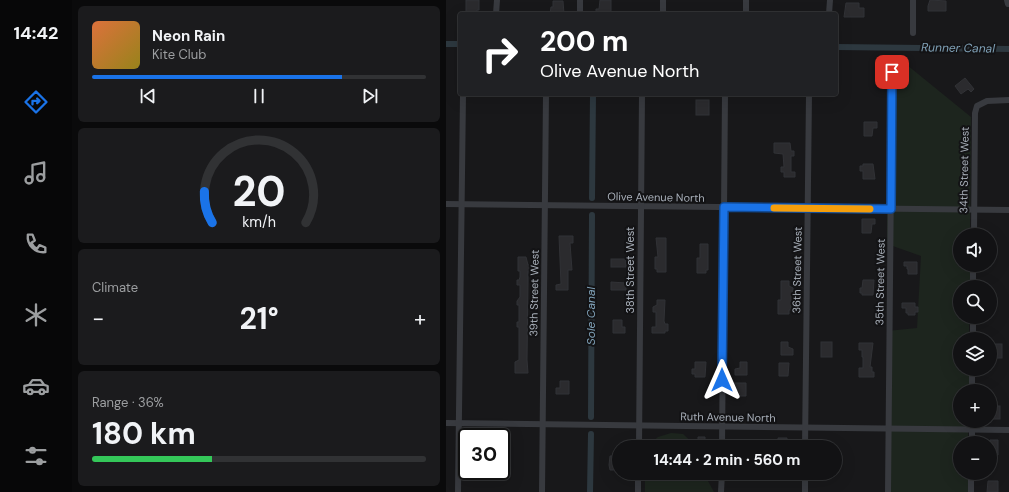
<!DOCTYPE html>
<meta charset="utf-8">
<style>
:root{--surface:#121214;--page:#1b1b1d;--text:#f1f3f6;--muted:#9c9ea0;--line:#313234;--accent:#1a73e8}
body{margin:0;font-family:"DM Sans",sans-serif;background:var(--page);color:var(--text);height:100vh;display:flex;flex-direction:column;font-size:15px;white-space:nowrap}
*{box-sizing:border-box;margin:0}
p{font-size:13px;color:var(--muted)}
.icon{flex:none;width:22px;height:22px;fill:none;stroke:currentColor;stroke-width:2;stroke-linecap:round;stroke-linejoin:round}
.map{position:relative;flex:1;overflow:hidden}
.side{display:flex;flex-direction:column;gap:6px;padding:6px;background:#0a0a0b;width:374px}
.side>*{flex:none}
.guide{position:absolute;left:12px;top:12px;width:380px;height:84px;border-radius:4px;box-shadow:0 4px 16px #0002,0 0 0 1px var(--line);background:#202124;color:#fff;overflow:hidden}
.fabs{position:absolute;left:507px;top:228px;display:grid;gap:8px}
.fabs a{display:grid;place-items:center;width:44px;height:44px;border-radius:50%;background:var(--surface);box-shadow:0 4px 16px #0002,0 0 0 1px var(--line);font-size:20px}
.speed{position:absolute;left:12px;top:428px;display:flex;gap:8px;font-size:20px;font-weight:700;text-align:center}
.speed>*{display:grid;place-content:center;width:52px;height:52px;border-radius:50%;background:var(--surface);box-shadow:0 4px 16px #0002,0 0 0 1px var(--line);line-height:1}
.speed .limit{border:2px solid #111;border-radius:6px;background:#fff;color:#111}
.pin{position:absolute;display:grid;place-items:center;width:34px;height:34px;color:#fff;margin:-17px;border-radius:8px;box-shadow:0 2px 6px #0006}
.me{position:absolute;width:44px;margin:-22px;rotate:0deg;stroke-linejoin:round;filter:drop-shadow(0 0 3px #0008)}
.turn{display:flex;align-items:center;gap:14px;height:84px;padding:0 16px;font-size:18px}
.turn .icon{width:52px;height:52px;stroke-width:2.5}
.turn b{display:block;font-size:28px;line-height:34px}
.big{font-size:30px;font-weight:700;line-height:1.1}
.side .widget{flex:1;display:flex;flex-direction:column;justify-content:center;gap:6px;min-width:0;padding:0 14px;border-radius:6px;background:var(--page)}
.side .dial{align-items:center;gap:0}
.dial svg{height:104px;overflow:visible;fill:none;stroke:var(--line);stroke-width:7;stroke-linecap:round;text-anchor:middle}
.dial text{fill:var(--text);stroke:none}
.song{display:flex;align-items:center;gap:12px}
.cover{width:48px;height:48px;border-radius:6px;background:linear-gradient(135deg,hsl(20 70% 55%),hsl(50 70% 35%))}
.played{height:4px;border-radius:2px;background:linear-gradient(90deg,var(--accent) 75%,var(--line) 75%)}
.keys{display:flex;justify-content:space-around;direction:ltr}
.heat{display:flex;justify-content:space-between;align-items:center;font-size:22px;direction:ltr}
.charge{height:6px;border-radius:3px;background:linear-gradient(90deg,#34c759 36%,var(--line) 0)}
.trip{position:absolute;left:166px;top:440px;width:230px;height:40px;border-radius:20px;background:var(--surface);box-shadow:0 4px 16px #0002,0 0 0 1px var(--line);font-weight:700;line-height:40px;text-align:center}
main{display:flex;flex:1;min-height:0}
.menu{display:flex;flex-direction:column;width:72px;justify-content:space-around;align-items:center;background:#070708;color:var(--muted)}
.menu .icon{width:28px;height:28px}
.menu .on{color:var(--accent)}
.menu b{font-size:18px;color:var(--text)}
.map>svg:first-child{display:block}
.green{fill:#1d251e}
.lines{fill:none;stroke-linecap:round;stroke-linejoin:round}
.canal{stroke:#2d383f;stroke-width:6}
.building{fill:#2b2b2e;stroke:#313236}
.minor{stroke:#383a3f;stroke-width:6}
.route-casing{stroke:#114b97;stroke-width:10}
.route{stroke:#1a73e8;stroke-width:7}
.slow{stroke:#f59e0b;stroke-width:7}
.labels{text-anchor:middle;stroke-width:4;stroke-linejoin:round;paint-order:stroke}
.street-label{font-size:11px;fill:#a9b0ba;stroke:#131315}
.water-label{font-size:12px;font-style:italic;fill:#7fa0b6;stroke:#131315}
</style>
<main>
<nav class="menu">
<b>14:42</b>
<svg class="icon on" aria-label="directions" viewBox="0 0 24 24"><path d="M12 3l9 9-9 9-9-9zM9 14v-3h6M13 9l2 2-2 2"/></svg>
<svg class="icon" aria-label="music" viewBox="0 0 24 24"><path d="M9 18V5l10-2v13"/><circle cx="6" cy="18" r="3"/><circle cx="16" cy="16" r="3"/></svg>
<svg class="icon" aria-label="phone" viewBox="0 0 24 24"><path d="M5 4h4l2 5-3 2q2 4 5 5l2-3 5 2v4C11 20 4 13 5 4z"/></svg>
<svg class="icon" aria-label="climate" viewBox="0 0 24 24"><path d="M12 3v18M4 7l16 10M4 17L20 7"/></svg>
<svg class="icon" aria-label="car" viewBox="0 0 24 24"><path d="M5 17H2v-5l4-1 3-4h7l3 4 3 1v5h-3M9 17h6M6 11h13"/><circle cx="7" cy="17" r="2"/><circle cx="17" cy="17" r="2"/></svg>
<svg class="icon" aria-label="filters" viewBox="0 0 24 24"><path d="M4 7h16M4 17h16"/><circle cx="9" cy="7" r="2"/><circle cx="15" cy="17" r="2"/></svg>
</nav>
<section class="side">
<div class="widget">
<div class="song"><i class="cover"></i><div><b>Neon Rain</b><p>Kite Club</p></div></div>
<div class="played"></div>
<div class="keys"><svg class="icon" aria-label="previous" viewBox="0 0 24 24"><path d="M18 5L8 12l10 7zM5 5v14"/></svg><svg class="icon" aria-label="pause" viewBox="0 0 24 24"><path d="M8 5v14M16 5v14"/></svg><svg class="icon" aria-label="next" viewBox="0 0 24 24"><path d="M6 5l10 7-10 7zM19 5v14"/></svg></div>
</div>
<div class="widget dial"><svg viewBox="0 0 100 80">
<path d="M14 69A42 42 0 1 1 86 69"/>
<path d="M14 69A42 42 0 0 1 8 45" stroke="#1a73e8"/>
<text x="50" y="56" font-size="32" font-weight="700">20</text>
<text x="50" y="72" font-size="11">km/h</text>
</svg></div>
<div class="widget"><p>Climate</p>
<div class="heat"><a>−</a><b class="big">21°</b><a>+</a></div>
</div>
<div class="widget"><p>Range · 36%</p><b class="big">180 km</b><div class="charge"></div></div>
</section>
<div class="map">
<svg width="563" height="492" viewBox="0 0 563 492">
<rect width="100%" height="100%" fill="#18181a"/>
<!-- green -->
<g class="green">
<polygon points="461,65 525,117 524,235 514,235 514,265 524,265 524,287 514,287 514,317 523,317 523,339 514,339 514,369 523,369 523,391 514,391 514,421 522,421 522,443 514,443 514,473 522,473 522,492 442,492 441,331 471,328 475,256 441,244 441,81 448,80"/>
<polygon points="225,433 237,434 251,447 201,447 212,437"/>
<polygon points="199,473 260,473 262,481 268,492 199,492"/>
</g>
<g class="lines">
<!-- canal -->
<g class="canal">
<polyline points="0,44 14,44"/>
<polyline points="390,47 563,49"/>
<polyline points="146,198 147,94"/>
<polyline points="145,417 146,215"/>
<polyline points="144,492 145,434"/>
</g>
</g>
<!-- building -->
<g class="building">
<polygon points="20,0 33,0 33,10 31,10 31,13 20,13"/>
<polygon points="154,0 165,0 165,14 150,14 150,9 153,9"/>
<polygon points="484,0 500,1 500,11 482,11 482,6"/>
<polygon points="107,1 117,1 118,14 104,14 105,7 107,7"/>
<polygon points="400,3 413,3 413,8 418,8 418,17 398,17"/>
<polygon points="519,78 528,89 525,92 522,89 515,94 509,86"/>
<rect x="250" y="100" width="13" height="15"/>
<polygon points="418,122 431,122 431,128 427,128 426,136 418,136"/>
<polygon points="328,143 344,143 345,151 348,151 348,156 345,156 345,172 349,172 349,177 338,177 338,172 335,172 335,167 338,167 337,154 328,153"/>
<polygon points="417,164 427,164 429,179 417,179 417,171 414,171 414,166 417,166"/>
<polygon points="416,219 429,219 429,224 426,224 425,233 416,233"/>
<polygon points="113,236 127,236 127,243 124,243 126,270 122,270 122,290 110,290 110,285 115,284"/>
<polygon points="210,238 220,238 220,272 211,272 211,269 209,269 209,257 212,257"/>
<polygon points="254,244 262,244 262,270 260,270 260,273 251,273 251,258 254,258"/>
<polygon points="72,257 80,257 82,265 85,265 85,271 82,271 82,282 81,360 82,373 69,373 69,362 73,360 73,327 71,327 71,322 73,322 73,305 71,305 71,301 74,297 74,285 71,285 71,280 73,280 74,277 74,271 72,271"/>
<rect x="165" y="259" width="15" height="8"/>
<polygon points="458,262 471,262 471,274 462,274 462,269 461,269 461,266 458,266"/>
<polygon points="417,280 428,280 427,295 416,295 416,293 414,293 414,288 416,288"/>
<polygon points="335,281 343,281 343,286 347,288 347,293 345,293 345,310 343,310 343,314 332,314 332,300 335,300"/>
<polygon points="165,282 180,283 180,290 165,290"/>
<polygon points="211,300 219,300 218,321 219,324 222,324 222,331 219,331 219,333 206,333 206,327 210,327 210,312 207,312 207,307 211,305"/>
<polygon points="456,303 469,303 469,307 472,307 472,312 469,312 469,315 462,315 462,313 460,313 460,308 456,308"/>
<polygon points="167,320 176,320 176,327 179,327 179,333 167,333"/>
<polygon points="335,342 342,342 342,347 347,349 347,355 335,355"/>
<rect x="375" y="342" width="11" height="15"/>
<polygon points="413,343 427,343 424,367 426,367 426,372 428,372 428,377 413,377 413,368 417,368 417,357 416,357 416,350 413,350"/>
<rect x="544" y="344" width="12" height="14"/>
<polygon points="249,362 260,362 259,377 249,377 249,374 246,374 246,369 249,369"/>
<polygon points="294,362 301,362 301,375 289,375 289,369 294,368"/>
<polygon points="333,363 343,363 342,376 333,376"/>
<polygon points="114,381 123,381 123,394 110,394 110,388 114,388"/>
<polygon points="288,383 300,383 300,396 293,396 293,391 288,389"/>
<rect x="544" y="406" width="10" height="13"/>
<polygon points="252,437 259,437 259,442 260,442 260,447 249,446 249,441 252,441"/>
<polygon points="332,438 341,438 341,442 343,442 343,447 332,447 332,445 322,445 322,441 332,441"/>
<polygon points="544,440 552,440 552,455 544,454"/>
<polygon points="164,456 173,456 173,470 164,470 163,465"/>
<polygon points="542,481 552,481 552,492 541,492"/>
</g>
<g class="lines">
<!-- minor -->
<g class="minor">
<polyline points="561,0 562,4"/>
<polyline points="50,14 51,0"/>
<polyline points="134,14 134,0"/>
<polyline points="217,14 217,0"/>
<polyline points="300,14 300,0"/>
<polyline points="383,14 384,0"/>
<polyline points="467,33 467,0"/>
<polyline points="0,204 563,210"/>
<polyline points="528,235 529,113 531,106 541,101 563,100"/>
<polyline points="527,287 527,265"/>
<polyline points="527,339 527,317"/>
<polyline points="526,391 526,369"/>
<polyline points="526,421 526,443"/>
<polyline points="0,423 563,430"/>
<polyline points="193,447 196,94"/>
<polyline points="276,447 279,94"/>
<polyline points="359,447 363,94"/>
<polyline points="12,492 17,94"/>
<polyline points="96,492 100,94"/>
<polyline points="192,492 192,473"/>
<polyline points="275,492 276,473"/>
<polyline points="359,492 359,473"/>
<polyline points="442,492 446,72"/>
<polyline points="525,492 525,473"/>
</g>
</g>
<g class="lines">
<defs>
<polyline id="route" points="276,380 278,207 445,209 446,72"/>
</defs>
<!-- route casing -->
<use href="#route" class="route-casing"/>
<!-- route -->
<use href="#route" class="route"/>
<!-- slow -->
<polyline class="slow" points="328,208 424,209"/>
</g>
<g class="labels">
<!-- street labels -->
<g class="street-label">
<text transform="translate(518 170) rotate(-89)" y="4">34th Street West</text>
<text transform="translate(210 197) rotate(1)" y="4">Olive Avenue North</text>
<text transform="translate(184 270) rotate(-90)" y="4">38th Street West</text>
<text transform="translate(351 270) rotate(-89)" y="4">36th Street West</text>
<text transform="translate(434 282) rotate(-89)" y="4">35th Street West</text>
<text transform="translate(88 293) rotate(-89)" y="4">39th Street West</text>
<text transform="translate(282 417) rotate(1)" y="4">Ruth Avenue North</text>
</g>
<!-- water labels -->
<g class="water-label">
<text transform="translate(512 48) rotate(1)" y="4">Runner Canal</text>
<text transform="translate(145 316) rotate(-90)" y="4">Sole Canal</text>
</g>
</g>
</svg>
<div class="fabs">
<a><svg class="icon" aria-label="sound" viewBox="0 0 24 24"><path d="M4 9h4l5-4v14l-5-4H4zM17 9q2 3 0 6"/></svg></a>
<a><svg class="icon" aria-label="search" viewBox="0 0 24 24"><circle cx="10" cy="10" r="6"/><path d="M15 15l6 6"/></svg></a>
<a><svg class="icon" aria-label="layers" viewBox="0 0 24 24"><path d="M12 4l9 5-9 5-9-5zM3 14l9 5 9-5"/></svg></a>
<a>+</a>
<a>−</a>
</div>
<div class="speed"><div class="limit">30</div></div>
<div class="pin" style="left:446px;top:72px;background:#d93025"><svg class="icon" aria-label="arrive" viewBox="0 0 24 24"><path d="M6 21V4h12l-3 4 3 4H6"/></svg></div>
<svg class="me" style="left:276px;top:380px" viewBox="-20 -20 40 40"><path d="M0-17L14 15 0 8-14 15z" fill="#1a73e8" stroke="#fff" stroke-width="4"/></svg>
<div class="trip">14:44 · 2 min · 560 m</div>
<div class="guide">
<div class="turn"><svg class="icon" aria-label="right" viewBox="0 0 24 24"><path d="M7 20v-9h11M14 6l5 5-5 5"/></svg><div><b>200 m</b>Olive Avenue North</div></div>
</div>
</div>
</main>
